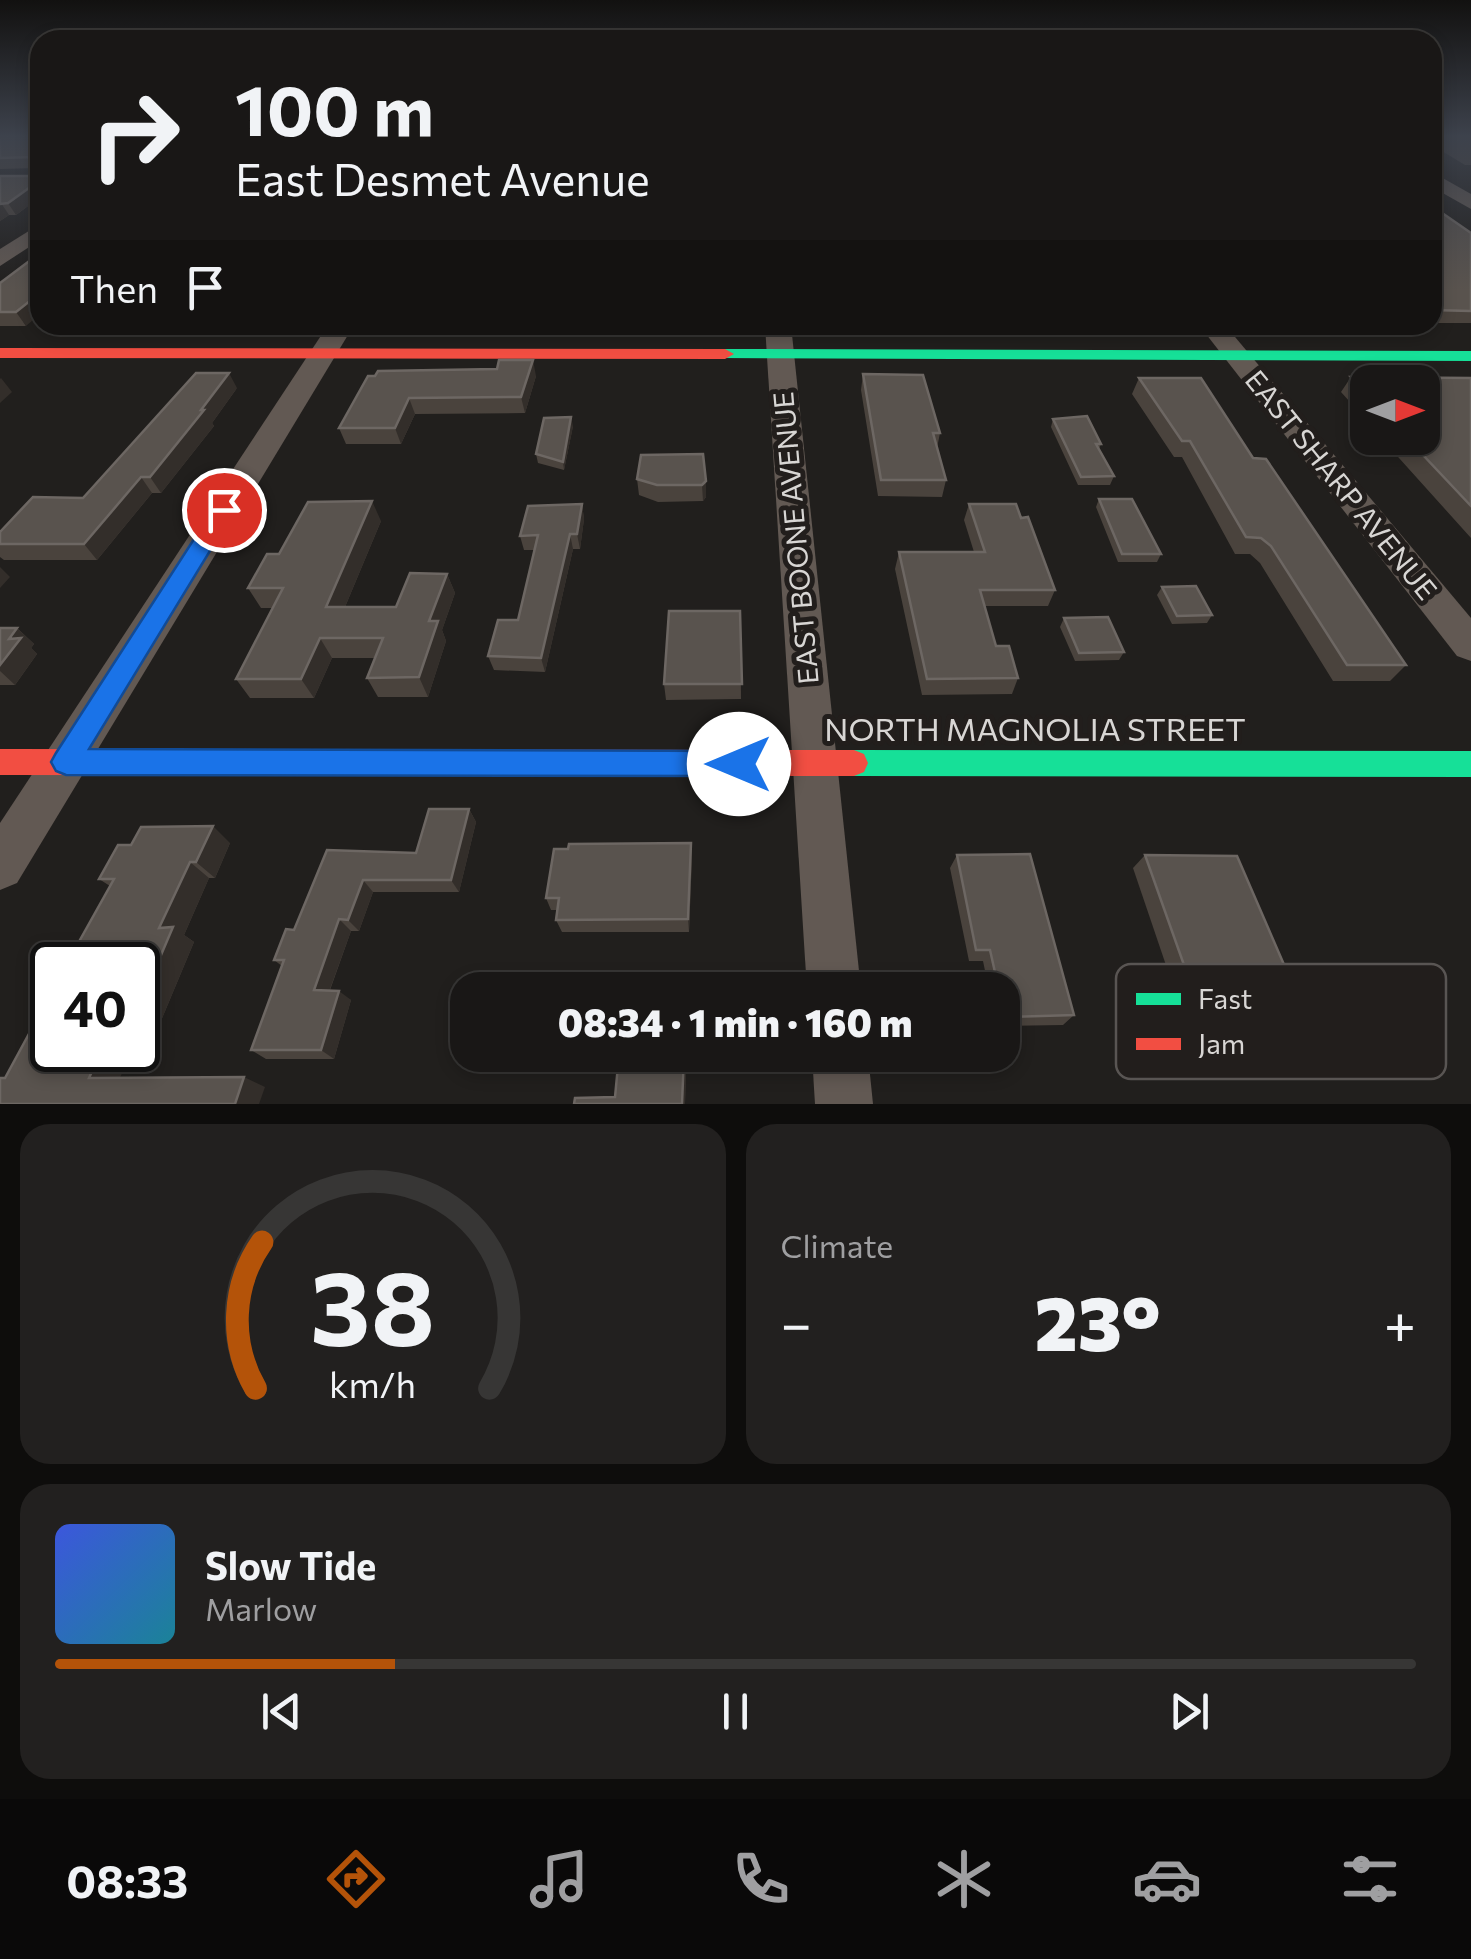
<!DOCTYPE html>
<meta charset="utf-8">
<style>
:root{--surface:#191716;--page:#22201f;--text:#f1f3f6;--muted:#9f9fa1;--line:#373635;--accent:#b45309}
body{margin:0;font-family:Commissioner,sans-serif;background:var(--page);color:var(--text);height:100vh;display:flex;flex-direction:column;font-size:38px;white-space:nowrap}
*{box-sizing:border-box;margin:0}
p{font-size:32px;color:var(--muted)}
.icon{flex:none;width:55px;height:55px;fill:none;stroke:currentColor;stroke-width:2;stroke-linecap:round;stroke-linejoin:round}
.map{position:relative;height:1104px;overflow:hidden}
.panel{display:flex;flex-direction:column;gap:20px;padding:20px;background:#0e0d0c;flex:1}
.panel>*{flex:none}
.top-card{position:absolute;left:30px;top:30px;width:1412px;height:305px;border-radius:30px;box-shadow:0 5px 15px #0003,0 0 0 2px var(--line);background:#191716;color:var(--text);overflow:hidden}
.needle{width:65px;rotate:90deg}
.tools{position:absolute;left:1350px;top:365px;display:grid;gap:20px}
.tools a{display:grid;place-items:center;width:90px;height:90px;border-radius:20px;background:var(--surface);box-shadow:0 5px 15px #0003,0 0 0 2px var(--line);font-size:50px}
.speed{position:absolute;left:30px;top:942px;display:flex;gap:20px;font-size:50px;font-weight:700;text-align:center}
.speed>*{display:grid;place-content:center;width:130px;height:130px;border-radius:50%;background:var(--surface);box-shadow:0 5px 15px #0003,0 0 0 2px var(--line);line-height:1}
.speed .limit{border:5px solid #111;border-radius:15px;background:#fff;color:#111}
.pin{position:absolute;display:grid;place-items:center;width:85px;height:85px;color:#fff;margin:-42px;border:5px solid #fff;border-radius:50%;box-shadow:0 2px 10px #0007}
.me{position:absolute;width:110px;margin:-55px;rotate:270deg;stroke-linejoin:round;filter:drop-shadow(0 0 8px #0008)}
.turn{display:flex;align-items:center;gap:35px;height:210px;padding:0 40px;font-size:45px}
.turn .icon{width:130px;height:130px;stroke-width:2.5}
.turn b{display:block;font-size:70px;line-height:85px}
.then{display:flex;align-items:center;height:95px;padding:0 40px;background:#0003;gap:20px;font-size:38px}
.big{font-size:75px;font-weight:800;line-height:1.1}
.panel .tile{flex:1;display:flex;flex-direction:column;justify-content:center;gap:15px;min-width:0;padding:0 35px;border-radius:30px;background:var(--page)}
.panel .dial{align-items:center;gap:0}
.dial svg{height:260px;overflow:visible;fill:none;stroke:var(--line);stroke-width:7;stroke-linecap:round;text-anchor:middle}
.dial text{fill:var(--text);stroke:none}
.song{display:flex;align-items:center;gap:30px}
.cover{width:120px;height:120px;border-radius:15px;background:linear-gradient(135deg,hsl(230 70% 55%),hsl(190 70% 35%))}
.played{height:10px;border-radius:5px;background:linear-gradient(90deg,var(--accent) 25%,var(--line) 25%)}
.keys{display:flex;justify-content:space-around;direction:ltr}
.heat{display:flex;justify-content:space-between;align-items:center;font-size:55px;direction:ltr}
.panel .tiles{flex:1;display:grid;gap:20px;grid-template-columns:1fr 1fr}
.tile:last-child{grid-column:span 2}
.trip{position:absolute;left:450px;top:972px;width:570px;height:100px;border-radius:30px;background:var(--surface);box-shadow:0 5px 15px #0003,0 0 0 2px var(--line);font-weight:800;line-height:100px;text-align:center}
.menu{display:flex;height:160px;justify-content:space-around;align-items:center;background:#0a0909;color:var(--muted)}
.menu .icon{width:70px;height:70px}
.menu .on{color:var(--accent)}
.menu b{font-size:45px;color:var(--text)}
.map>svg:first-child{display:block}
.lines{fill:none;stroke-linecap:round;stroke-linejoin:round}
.street{fill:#625953;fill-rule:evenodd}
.fast{fill:#16e098;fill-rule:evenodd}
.jam{fill:#f24e42;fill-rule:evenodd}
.wall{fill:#4a433d}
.shaded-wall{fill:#332e2a}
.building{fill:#59534e;stroke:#6d6763;stroke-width:2.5}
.route{fill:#1a73e8;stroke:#114b97;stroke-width:2.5}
.labels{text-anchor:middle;stroke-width:10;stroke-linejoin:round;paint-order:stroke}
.street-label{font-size:28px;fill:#d8d6d4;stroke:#221e1c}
.near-street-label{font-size:32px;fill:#d8d6d4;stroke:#221e1c}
.key{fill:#221e1c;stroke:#595553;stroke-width:2.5}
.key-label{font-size:28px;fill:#d8d6d4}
</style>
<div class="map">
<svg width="1471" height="1104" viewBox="0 0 1471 1104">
<rect width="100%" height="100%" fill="#211f1d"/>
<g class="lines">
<!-- street -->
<g class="street">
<polygon points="1432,172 1471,194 1471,209 1432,187"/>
<polygon points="40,224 40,240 0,266 0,249"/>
<polygon points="328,325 354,325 17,883 0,890 0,823"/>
<polygon points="765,325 791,325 861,990 807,990"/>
<polygon points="1199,325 1225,325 1471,618 1471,661 1457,656"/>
<polygon points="812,1055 868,1055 873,1104 815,1104"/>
</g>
<!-- fast -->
<g class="fast">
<polygon points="725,349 1471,351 1471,361 719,358 719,350"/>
<polygon points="854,750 1471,751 1471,777 854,776 844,772 840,763 844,754"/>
</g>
<!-- jam -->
<g class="jam">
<polygon points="0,348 725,349 734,354 725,359 0,358"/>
<polygon points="0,749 854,750 864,754 868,763 864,772 854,776 0,775"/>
</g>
</g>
<!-- wall -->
<g class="wall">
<polygon points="0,136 40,136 40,197 16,215 9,215 0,221 0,176 33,176 37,173 36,168 0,169"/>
<polygon points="1432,136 1471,136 1471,165 1465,165 1432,145"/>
<polygon points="1432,206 1471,233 1471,323 1432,323"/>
<polygon points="0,283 26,326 0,326"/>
<polygon points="165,325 275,325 274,327"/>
<polygon points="411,325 524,325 522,330 413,331"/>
<rect x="633" y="325" width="76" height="6"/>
<polygon points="866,325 932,325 931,329 867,330"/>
<polygon points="1077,325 1153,325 1152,328 1079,328"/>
<polygon points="1287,325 1407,325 1288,326"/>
<polygon points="863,374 940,433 937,448 946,480 942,497 878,496 861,390"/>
<polygon points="368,376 536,376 525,413 415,414 401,444 346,444 339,428"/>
<polygon points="1351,377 1471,378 1471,538 1381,438 1422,438 1368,382 1368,422 1341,392"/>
<polygon points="1139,378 1253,458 1406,665 1390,681 1333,681 1260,563 1250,554 1235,554 1182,457 1174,457 1132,394"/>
<polygon points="237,388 212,423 214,426 161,493 152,493 97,560 4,560 0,557 0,532 83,498"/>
<polygon points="1053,419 1101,444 1099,449 1114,476 1110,485 1078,485 1051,427"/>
<polygon points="573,426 564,470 538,463 536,454"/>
<polygon points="637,479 706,481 706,497 703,501 658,502 639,495"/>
<polygon points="1099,499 1161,554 1157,562 1118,562 1096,507"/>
<polygon points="582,504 584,519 580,549 573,549 545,672 494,670 488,656 518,620 535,550 524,550 520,536"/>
<polygon points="969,504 1021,518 1055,590 1048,606 984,606 996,646 1018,678 1012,694 922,695 895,569 899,552 974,552 964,520"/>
<polygon points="381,521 345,607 396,607 447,574 455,593 442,630 446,641 428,697 378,697 367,678 375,658 332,658 314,698 250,698 236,679 273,608 261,608 248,588 279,554"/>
<polygon points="1162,587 1212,615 1207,623 1172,624 1157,595"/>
<polygon points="740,611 741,699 666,700 664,684"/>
<polygon points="1064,618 1124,652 1119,660 1075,661 1060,627"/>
<polygon points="0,628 17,628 34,644 31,648 37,654 15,685 0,685"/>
<polygon points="469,809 476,822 459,892 373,892 359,931 351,931 330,990 351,1000 334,1059 266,1059 251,1050 282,966 274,960 294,930 327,850 416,853"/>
<polygon points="230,843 215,878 209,878 184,935 194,942 155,1035 139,1036 138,1039 138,965 110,886 99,879"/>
<polygon points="691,843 692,857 689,932 562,932 556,920 557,910 551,910 546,898"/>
<polygon points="957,855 1074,1015 1063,1025 1002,1026 1002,990 989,990 983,961 969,961 950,868"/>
<polygon points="1145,855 1285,967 1268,978 1170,977 1133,868"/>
<polygon points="1330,994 1403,1068 1391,1072 1350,1071 1320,999"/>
<polygon points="619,1055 702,1055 701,1066 686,1065 685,1104 574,1104 615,1097"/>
</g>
<!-- shaded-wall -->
<g class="shaded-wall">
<polygon points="40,180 40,197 16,215 8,203"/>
<polygon points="1,203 9,215 0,221 0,204"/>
<polygon points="40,293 40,314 26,326 16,312"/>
<polygon points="533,360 536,376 525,413 521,397"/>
<polygon points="229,373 237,388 212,423 214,426 161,493 150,477"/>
<polygon points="1,378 12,392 0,403 0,379"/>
<polygon points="409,398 415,414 401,444 395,428"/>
<polygon points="571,417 573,426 564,470 563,462"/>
<polygon points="141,477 152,493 97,560 84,544"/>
<polygon points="706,481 706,497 703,501 702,485"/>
<polygon points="372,501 381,521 337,626 326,607"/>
<polygon points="582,504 584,519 580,549 577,534"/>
<polygon points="570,534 573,549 545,672 541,658"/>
<polygon points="0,567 10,577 0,588"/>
<polygon points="447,574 455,593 442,630 446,641 428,697 419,677 429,621"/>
<polygon points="17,628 34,644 31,648 37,654 15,685 0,671 0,665 9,639"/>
<polygon points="320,638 332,658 314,698 301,679"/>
<polygon points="469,809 476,822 459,892 451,880"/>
<polygon points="213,826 230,843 215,878 196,862"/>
<polygon points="691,843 692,857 689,932 688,919"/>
<polygon points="190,862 209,878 184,935 194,942 155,1035 138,1026 138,1009 159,928"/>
<polygon points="363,880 373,892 359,931 348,920"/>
<polygon points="339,919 351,931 326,1000 314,990"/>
<polygon points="339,991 351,1000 334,1059 321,1050"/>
<polygon points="102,1050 133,1050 115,1088 89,1078"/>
<polygon points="684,1056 686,1065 685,1104 682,1104"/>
<polygon points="244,1077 265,1087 259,1104 235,1104"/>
</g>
<!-- building -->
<g class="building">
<polygon points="0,136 40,136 40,180 8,203 0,204 0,176 33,176 37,173 33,157 0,158"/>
<polygon points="1432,206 1471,233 1471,311 1432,310"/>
<polygon points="40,253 40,293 16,312 0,312 0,283"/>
<polygon points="499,360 533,360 521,397 409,398 395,428 339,428 368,376 375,376 378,371 497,369"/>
<polygon points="196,373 229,373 201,410 204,410 150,477 141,477 84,544 0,544 0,532 33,497 83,498"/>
<polygon points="863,374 923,375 940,433 933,433 946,480 881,480"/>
<polygon points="1351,377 1471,378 1471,506 1407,438 1422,438 1422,382 1368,382 1368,395"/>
<polygon points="1139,378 1201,378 1253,458 1266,459 1406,665 1347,665 1271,546 1261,538 1246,537 1190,441 1182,441"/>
<polygon points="1087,416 1101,444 1096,444 1114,476 1081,477 1053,419"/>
<polygon points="571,417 563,462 536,454 544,418"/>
<polygon points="703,454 706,481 702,485 657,485 637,479 641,455"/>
<polygon points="1099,499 1132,499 1161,554 1122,554"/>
<polygon points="372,501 326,607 396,607 410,573 447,574 429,621 438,621 419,677 367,678 383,638 320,638 301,679 236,679 283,588 248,588 267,554 279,554 308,502"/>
<polygon points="582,504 577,534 570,534 541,658 488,656 498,620 518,620 538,535 520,536 528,506"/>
<polygon points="969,504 1016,504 1021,518 1028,517 1055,590 980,590 996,646 1009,646 1018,678 927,679 899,552 985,552"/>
<polygon points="1196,586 1212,615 1177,616 1162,587"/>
<polygon points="669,611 740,611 742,684 664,684"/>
<polygon points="1108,617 1124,652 1079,653 1064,618"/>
<polygon points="0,628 17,628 9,639 21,638 0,665"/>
<polygon points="429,809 469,809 451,880 363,880 348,920 339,919 314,990 339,991 321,1050 251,1050 284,960 274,960 286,929 294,930 327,850 416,853"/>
<polygon points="213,826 196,862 190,862 159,928 173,927 138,1009 138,965 66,965 114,879 99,879 118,845 131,845 141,827"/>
<polygon points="691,843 688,919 556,920 559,898 546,898 554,849 568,849 569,844"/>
<polygon points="1030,854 1074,1015 1005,1017 1002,1004 1002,990 999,990 990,950 976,950 957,855"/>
<polygon points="1145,855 1237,856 1285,967 1184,965"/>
<polygon points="49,973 52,973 52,1050 102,1050 89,1078 244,1077 235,1104 0,1104 0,1078 5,1078 43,1008 30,1008"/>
<polygon points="641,973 704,976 703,990 640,990"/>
<polygon points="619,1055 700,1055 700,1057 684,1056 682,1104 574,1104 575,1098 615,1097"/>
</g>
<!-- sky -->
<linearGradient id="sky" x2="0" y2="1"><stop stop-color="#121110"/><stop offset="0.47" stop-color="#3d424c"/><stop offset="1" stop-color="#3d424c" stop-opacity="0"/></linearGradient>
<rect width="1471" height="290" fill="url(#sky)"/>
<!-- route -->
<polygon class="route" points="224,503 235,510 89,749 739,751 749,754 753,764 749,773 739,776 66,775 56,771 51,762 56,753 216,505"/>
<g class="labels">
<!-- street labels -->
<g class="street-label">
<text transform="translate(1341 485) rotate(51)" y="10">EAST SHARP AVENUE</text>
<text transform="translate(796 538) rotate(-95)" y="10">EAST BOONE AVENUE</text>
</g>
<!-- near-street labels -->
<g class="near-street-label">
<text x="1035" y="741">NORTH MAGNOLIA STREET</text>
</g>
</g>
<!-- legend -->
<rect x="1116" y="964" width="330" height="115" rx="15" class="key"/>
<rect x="1136" y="993" width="45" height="12" fill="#16e098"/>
<rect x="1136" y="1038" width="45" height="12" fill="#f24e42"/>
<g class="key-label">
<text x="1198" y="1009">Fast</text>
<text x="1198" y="1054">Jam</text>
</g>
</svg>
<div class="tools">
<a><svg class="needle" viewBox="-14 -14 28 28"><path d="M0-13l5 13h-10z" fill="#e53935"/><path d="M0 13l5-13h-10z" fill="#9f9fa1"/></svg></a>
</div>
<div class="speed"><div class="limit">40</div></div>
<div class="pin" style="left:224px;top:510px;background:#d93025"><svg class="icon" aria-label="arrive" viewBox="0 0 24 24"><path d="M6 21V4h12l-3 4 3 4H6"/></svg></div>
<svg class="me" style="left:739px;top:764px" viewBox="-20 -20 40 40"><circle r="19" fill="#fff"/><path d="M0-13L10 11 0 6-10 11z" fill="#1a73e8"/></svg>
<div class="trip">08:34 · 1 min · 160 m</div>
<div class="top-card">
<div class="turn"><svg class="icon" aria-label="right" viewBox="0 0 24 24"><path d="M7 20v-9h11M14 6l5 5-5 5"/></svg><div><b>100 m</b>East Desmet Avenue</div></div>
<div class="then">Then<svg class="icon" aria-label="arrive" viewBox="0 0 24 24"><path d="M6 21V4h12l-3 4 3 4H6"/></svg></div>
</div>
</div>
<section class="panel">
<div class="tiles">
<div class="tile dial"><svg viewBox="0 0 100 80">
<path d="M14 69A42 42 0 1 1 86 69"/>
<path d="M14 69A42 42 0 0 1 16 24" stroke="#b45309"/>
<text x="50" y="56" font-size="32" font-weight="700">38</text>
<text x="50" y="72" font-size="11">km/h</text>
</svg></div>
<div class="tile"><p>Climate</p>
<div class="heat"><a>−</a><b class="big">23°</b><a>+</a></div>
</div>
<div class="tile">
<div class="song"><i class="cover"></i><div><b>Slow Tide</b><p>Marlow</p></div></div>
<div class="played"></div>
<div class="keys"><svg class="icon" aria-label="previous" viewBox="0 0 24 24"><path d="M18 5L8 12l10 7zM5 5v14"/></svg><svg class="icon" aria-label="pause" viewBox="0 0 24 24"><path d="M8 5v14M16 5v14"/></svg><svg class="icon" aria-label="next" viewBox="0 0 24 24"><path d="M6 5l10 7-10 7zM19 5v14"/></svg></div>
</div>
</div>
</section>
<nav class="menu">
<b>08:33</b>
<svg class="icon on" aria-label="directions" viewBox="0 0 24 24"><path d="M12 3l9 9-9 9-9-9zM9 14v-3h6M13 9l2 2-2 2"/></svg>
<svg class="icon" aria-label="music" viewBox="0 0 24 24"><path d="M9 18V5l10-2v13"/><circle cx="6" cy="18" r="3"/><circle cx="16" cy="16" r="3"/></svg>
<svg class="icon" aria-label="phone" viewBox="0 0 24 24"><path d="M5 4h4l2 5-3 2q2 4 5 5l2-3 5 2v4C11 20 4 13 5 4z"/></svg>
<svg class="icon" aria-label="climate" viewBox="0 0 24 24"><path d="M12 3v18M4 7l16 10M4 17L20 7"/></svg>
<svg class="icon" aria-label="car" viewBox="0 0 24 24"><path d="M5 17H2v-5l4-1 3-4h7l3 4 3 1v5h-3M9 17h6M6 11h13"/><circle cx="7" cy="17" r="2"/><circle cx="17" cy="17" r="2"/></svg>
<svg class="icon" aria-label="filters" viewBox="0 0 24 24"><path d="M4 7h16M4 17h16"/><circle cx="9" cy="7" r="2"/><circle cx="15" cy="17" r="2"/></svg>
</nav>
